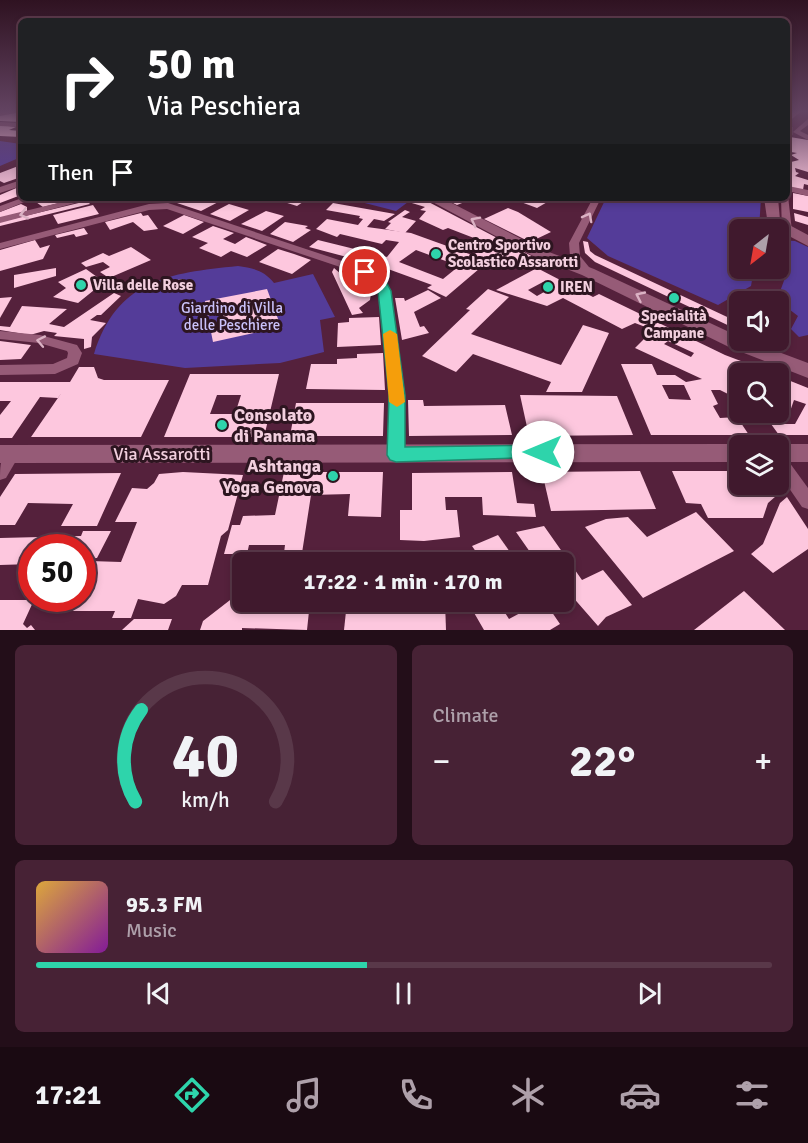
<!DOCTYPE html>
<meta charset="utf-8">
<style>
:root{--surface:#40192d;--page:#472235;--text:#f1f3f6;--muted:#aea0aa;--line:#593849;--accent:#2ed4ab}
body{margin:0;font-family:Signika,sans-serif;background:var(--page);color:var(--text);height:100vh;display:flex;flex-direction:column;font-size:22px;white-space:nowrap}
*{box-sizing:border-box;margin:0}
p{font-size:20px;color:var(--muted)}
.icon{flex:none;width:33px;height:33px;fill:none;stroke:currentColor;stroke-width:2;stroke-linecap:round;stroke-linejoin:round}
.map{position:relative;height:630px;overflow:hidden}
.sheet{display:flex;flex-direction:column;gap:15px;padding:15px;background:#230e19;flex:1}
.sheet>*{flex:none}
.hud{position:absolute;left:18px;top:18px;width:772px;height:183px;border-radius:9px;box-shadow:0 3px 9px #0003,0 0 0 2px var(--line);background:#202124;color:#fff;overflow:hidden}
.needle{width:39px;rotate:211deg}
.buttons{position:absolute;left:729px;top:219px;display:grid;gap:12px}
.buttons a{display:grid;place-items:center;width:60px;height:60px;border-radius:9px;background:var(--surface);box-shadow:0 3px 9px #0003,0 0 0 2px var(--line);font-size:30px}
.speed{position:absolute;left:18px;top:534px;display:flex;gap:12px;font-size:30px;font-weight:700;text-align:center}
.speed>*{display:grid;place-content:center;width:78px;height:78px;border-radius:50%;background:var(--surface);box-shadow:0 3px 9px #0003,0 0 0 2px var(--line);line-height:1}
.speed .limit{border:9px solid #d22;background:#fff;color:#111}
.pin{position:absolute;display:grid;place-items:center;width:51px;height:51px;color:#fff;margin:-26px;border:3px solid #fff;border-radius:50%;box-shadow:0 2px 6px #0007}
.me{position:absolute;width:66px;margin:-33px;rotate:270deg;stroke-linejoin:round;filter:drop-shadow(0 0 4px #0008)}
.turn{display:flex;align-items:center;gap:21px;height:126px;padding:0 30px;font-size:27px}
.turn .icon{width:78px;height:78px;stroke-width:2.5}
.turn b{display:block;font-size:42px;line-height:51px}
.then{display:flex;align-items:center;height:57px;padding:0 30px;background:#0003;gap:12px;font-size:22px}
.big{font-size:45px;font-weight:700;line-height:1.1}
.sheet .tile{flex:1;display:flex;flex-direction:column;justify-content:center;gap:9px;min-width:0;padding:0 21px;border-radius:9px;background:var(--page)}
.sheet .dial{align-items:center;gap:0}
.dial svg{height:156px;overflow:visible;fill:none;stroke:var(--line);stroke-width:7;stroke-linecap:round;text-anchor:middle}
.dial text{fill:var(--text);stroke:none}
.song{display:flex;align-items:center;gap:18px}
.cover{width:72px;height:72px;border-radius:9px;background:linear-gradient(135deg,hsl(40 70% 55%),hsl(290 70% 35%))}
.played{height:6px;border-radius:3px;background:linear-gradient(90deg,var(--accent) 45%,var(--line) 45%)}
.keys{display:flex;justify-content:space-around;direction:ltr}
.heat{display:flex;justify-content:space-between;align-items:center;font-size:33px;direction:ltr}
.sheet .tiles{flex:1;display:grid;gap:15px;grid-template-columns:1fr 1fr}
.tile:last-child{grid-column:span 2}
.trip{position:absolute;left:232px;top:552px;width:342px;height:60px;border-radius:9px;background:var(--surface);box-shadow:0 3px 9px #0003,0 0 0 2px var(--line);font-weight:700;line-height:60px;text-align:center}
.dock{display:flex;height:96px;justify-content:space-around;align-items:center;background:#1a0a12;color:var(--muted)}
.dock .icon{width:42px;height:42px}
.dock .on{color:var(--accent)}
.dock b{font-size:27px;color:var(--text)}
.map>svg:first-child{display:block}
.green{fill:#543c99}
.building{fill:#fdc7de;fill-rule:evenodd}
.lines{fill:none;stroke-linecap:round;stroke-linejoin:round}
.street-tunnel{stroke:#6d3b54;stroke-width:8;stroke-dasharray:8 4;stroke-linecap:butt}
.street{fill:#965b77;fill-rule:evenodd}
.secondary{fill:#965b77;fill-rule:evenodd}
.oneway{stroke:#dbb2c4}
.route{fill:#2ed4ab;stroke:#1e8a6f;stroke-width:1.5}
.slow{fill:#f59e0b}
.poi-dot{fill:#2ed4ab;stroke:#2d1520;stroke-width:2}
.labels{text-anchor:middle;stroke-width:6;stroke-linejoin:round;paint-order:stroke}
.poi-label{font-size:15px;font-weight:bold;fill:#f2cfde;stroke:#2d1520;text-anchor:start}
.park-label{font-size:15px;fill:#cac2fa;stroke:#2d1520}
.near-poi-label{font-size:18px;font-weight:bold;fill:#f2cfde;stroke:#2d1520;text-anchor:start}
.near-street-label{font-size:18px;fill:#f2cfde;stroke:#2d1520}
</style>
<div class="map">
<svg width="808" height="630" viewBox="0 0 808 630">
<rect width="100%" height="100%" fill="#55213c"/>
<!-- green -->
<g class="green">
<polygon points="0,141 21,144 21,157 0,166"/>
<polygon points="392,198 408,202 396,211 349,199"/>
<polygon points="606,198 761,198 759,229 740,230 740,268 754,269 751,286 718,305 608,256 587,238"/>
<polygon points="780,240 795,241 808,247 808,335 799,337 791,329 798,316 777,300 786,275 779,251"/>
<path d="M238,266c14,2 26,4 36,17l39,-9 22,43 -15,3 4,32 -44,11 -95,5 -91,-14c23,-74 74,-81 144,-88z"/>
</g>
<!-- building -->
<g class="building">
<polygon points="13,113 21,113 21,122 0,121 0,115"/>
<polygon points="0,125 16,127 9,130 21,131 21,137 0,136"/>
<polygon points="790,137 808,140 808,172 795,168 796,172 799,173 795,176 808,180 808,185 804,184 803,190 791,188 790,166 791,162 799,160 791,155 797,153 791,152"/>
<polygon points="21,165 21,177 4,183 0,181 0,173"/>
<polygon points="21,186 21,195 0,203 0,195"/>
<polygon points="793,193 808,196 808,212 793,209"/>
<polygon points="38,198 70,198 71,200 43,207 33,200"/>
<polygon points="186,198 226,198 201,211 174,202"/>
<polygon points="271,198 309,198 297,206"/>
<path d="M405,198h16l120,63 -12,6 -28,-10 -10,8 -5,-2 -40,34 -19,-9 5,-3 -55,-20 -68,-18 9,-7 69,17 12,-15 -13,-2 -4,4 -42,-10 -3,3 -21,-8 11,-10 31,6 5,-6 -4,-1 1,-2 -34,-6 7,-7 62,11 -11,7 -10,-2 -7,8 44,6 61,22 20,-10 -44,-17 -5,2 -24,-11 7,-8 -6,-1 5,-3 -23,-7zM416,250l43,16 -16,13 -44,-17z"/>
<polygon points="443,198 475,198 457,205"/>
<polygon points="510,198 541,198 549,201 537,208"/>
<polygon points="87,201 90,204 0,226 0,222"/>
<polygon points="21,204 27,207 27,211 0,218 0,212"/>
<polygon points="229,204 249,210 230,221 210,214"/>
<polygon points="93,205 99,214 58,224 53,215"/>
<polygon points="508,208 518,212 551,232 530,242 484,219"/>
<polygon points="405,210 410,212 402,217 416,221 405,233 385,229 391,223 388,222"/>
<polygon points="266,211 284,216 262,231 241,224"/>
<polygon points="141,213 143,216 148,215 158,229 144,231 133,222 110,230 105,222"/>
<polygon points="794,213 808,217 808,225 795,221"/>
<polygon points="184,215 204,222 183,234 163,226"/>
<polygon points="285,222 308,226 305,228 311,230 293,242 270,234"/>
<polygon points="213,226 234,233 223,239 235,244 246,237 267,245 247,257 231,251 221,257 199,248 208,243 192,237"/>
<polygon points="84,228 88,234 76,237 74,234 57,238 55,235"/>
<polygon points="35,240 40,248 50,245 43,259 0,271 0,250"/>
<polygon points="583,241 588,242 590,251 595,255 740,323 740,331 595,262 585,253"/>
<polygon points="131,247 151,260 109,278 100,272 110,267 103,262 86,267 81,263 103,253 109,256"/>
<polygon points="278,249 294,254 311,260 292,274 259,262"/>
<polygon points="56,268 56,276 14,288 14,275"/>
<polygon points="334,268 341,274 365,279 372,286 370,300 359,308 363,313 352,315 332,272"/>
<path d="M537,268l56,29 6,-3 126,61 48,18 -33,1v26l-20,-10h-9l7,14 -5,2 7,12 17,-1 12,18h-98l-30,-71h31l5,11h18l11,7 16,-3 -67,-31 18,-18 -5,-2 -13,-5 -13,6 -59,-31 -16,8 -51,-16zM543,282l10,5 -16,9 -9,-6zM668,341l26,12 -3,4 -27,-13zM662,385h22l7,15 -22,-1z"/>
<polygon points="86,269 104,282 78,303 53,297 66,288 58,282"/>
<polygon points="182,279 192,283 176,288 165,283"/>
<polygon points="267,289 281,327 213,342 210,327 225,324 222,313 208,316 205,301"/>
<polygon points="488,289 509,297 471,334 561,365 583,325 609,333 582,392 546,392 551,382 473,354 456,372 422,356 470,310 466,309"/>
<polygon points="428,290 441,298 414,312 420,327 424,326 429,333 402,340 395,298 404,298 405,301"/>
<polygon points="114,293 121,296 101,315 97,315 90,320 106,323 92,337 91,347 84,349 84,339 54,336 57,333 44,331 30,335 0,330 0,326 10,327 22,306 67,309 49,324 64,327"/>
<polygon points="12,297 0,318 0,298"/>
<polygon points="379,317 381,345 337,347 338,323 349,322 349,318"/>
<polygon points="0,341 31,345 21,359 0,360"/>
<polygon points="383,353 385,390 306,389 311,364 337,364 337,359 357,358 357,354"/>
<polygon points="79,367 94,367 98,378 104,380 169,380 141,437 31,437 62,392 58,398 40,397 12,438 0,438 0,415 11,401 0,401 0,382 70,382"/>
<path d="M190,374h89l-15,63h-100zM217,395h24l-6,19h-25z"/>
<polygon points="778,376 808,388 808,435 779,435 771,424 795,424 806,404 794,400 787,420 770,412 778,412"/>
<polygon points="520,395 617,396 633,435 529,436"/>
<polygon points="408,400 423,400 424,406 505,405 512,435 409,436"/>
<polygon points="296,403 384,403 383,436 290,436"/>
<polygon points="640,471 656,509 551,511 542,472"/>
<polygon points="672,471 740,471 740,484 780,484 783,490 768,503 763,518 708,518 701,504 686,503"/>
<polygon points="183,472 243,475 228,530 221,536 208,585 182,585 176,596 164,604 138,599 131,618 112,618 115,611 67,611 72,598 82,598 82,577 90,561 121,562 137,522 115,522 132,488 147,489 154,483 159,474"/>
<polygon points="284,472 383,472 381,517 348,516 350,494 311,495 302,553 284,553 285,545 249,545 247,554 224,554 232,525 240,525 243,516 275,515"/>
<polygon points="512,472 517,503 534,504 536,517 483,515 482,497 445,497 446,510 457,510 460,537 424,541 400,540 400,510 412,510 412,473"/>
<polygon points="121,473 97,526 61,526 73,504 28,503 15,525 0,525 0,497 15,474"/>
<polygon points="787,497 808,529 808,549 773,573 751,554 763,544 780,503"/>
<polygon points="696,512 734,551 643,598 585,527 606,519 628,517 647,537"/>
<polygon points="544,526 582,580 603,570 632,605 606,617 598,626 564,587 564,562 537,562 516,532"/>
<polygon points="83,531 111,531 97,558 82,559 82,548 32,548 32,564 0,565 0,538 81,536"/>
<polygon points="498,535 517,562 483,562 472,546"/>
<polygon points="243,590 243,602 310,602 307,630 242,628 242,630 200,630 203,621"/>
<polygon points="744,591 785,630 694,630"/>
<polygon points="0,600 34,600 23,624 27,628 31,625 35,630 0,630"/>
<polygon points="347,602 445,602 446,630 344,630"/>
<polygon points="482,602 498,602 509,619 522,612 515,602 545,602 560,624 550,630 484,630 473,611 484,605"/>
<polygon points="134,619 172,619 168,630 122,630"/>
</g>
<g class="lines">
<!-- street-tunnel -->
<polyline class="street-tunnel" points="788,131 793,131"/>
<!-- street -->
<g class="street">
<polygon points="13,110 21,110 21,112 0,116 0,112"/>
<polygon points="808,119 808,125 800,131 808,135 808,140 793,132"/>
<polygon points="0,122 21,123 21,127 0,126"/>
<polygon points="21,180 21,186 0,193 0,187"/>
<polygon points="788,186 808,190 808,196 788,191"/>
<polygon points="788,196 792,231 787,234 782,231 781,198 788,198"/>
<polygon points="22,198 34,198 0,212 0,206"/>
<polygon points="79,198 94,198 0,223 0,217"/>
<polygon points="593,198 601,198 579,243 580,256 593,272 588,275 584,274 570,256 569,243"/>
<polygon points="168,203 369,270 384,278 391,292 404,395 404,455 402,459 396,461 390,459 388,455 390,395 379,292 375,282 361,274 167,209 149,210 0,249 0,243 149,204"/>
<polygon points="0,331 40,335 77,345 82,353 78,364 55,374 0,375 0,365 53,364 67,358 68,353 67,351 39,343 0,339"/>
<path d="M12,448l6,2 2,4 -14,24 -6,2c0,-13 0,-28 12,-32z"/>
<polygon points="778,453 784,455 808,488 808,509 802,507 778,472"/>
</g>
<!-- secondary -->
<g class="secondary">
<polygon points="793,110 803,110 788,122 788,114"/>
<polygon points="425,198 442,198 541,249 594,269 740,337 740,340 747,340 808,363 808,378 731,348 582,275 531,255"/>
<polygon points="764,198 778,198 780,220 808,235 808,246 768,225"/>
<polygon points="740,444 745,446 740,446 740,462 0,463 0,445"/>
<polygon points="778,444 808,444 808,462 778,462 778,446 773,446"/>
</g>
</g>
<!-- one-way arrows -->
<defs><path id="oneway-chevron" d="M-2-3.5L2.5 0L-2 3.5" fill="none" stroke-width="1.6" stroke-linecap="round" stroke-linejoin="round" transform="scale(1.5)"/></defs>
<g class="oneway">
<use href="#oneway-chevron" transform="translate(24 214) rotate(166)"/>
<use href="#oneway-chevron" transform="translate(588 217) rotate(-62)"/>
<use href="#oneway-chevron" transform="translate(475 221) rotate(-153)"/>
<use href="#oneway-chevron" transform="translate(640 296) rotate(-155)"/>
<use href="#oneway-chevron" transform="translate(41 341) rotate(-169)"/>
</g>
<!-- sky -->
<linearGradient id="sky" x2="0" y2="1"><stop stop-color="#2f1221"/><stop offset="0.56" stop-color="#624361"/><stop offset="1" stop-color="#624361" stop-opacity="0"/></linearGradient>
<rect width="808" height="198" fill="url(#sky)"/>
<!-- route -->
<polygon class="route" points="365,268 384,278 391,291 405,395 405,447 543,445 549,447 552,452 549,457 396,462 390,460 387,455 389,395 378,291 374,282 359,272"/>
<!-- slow -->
<polygon class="slow" points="390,330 397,334 405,402 397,407 389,402 383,334"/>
<!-- markers -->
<g class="poi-dot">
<circle cx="436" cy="254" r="6"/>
<circle cx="81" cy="285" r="6"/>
<circle cx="548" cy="287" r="6"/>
<circle cx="674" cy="298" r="6"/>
<circle cx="222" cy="425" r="6"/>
<circle cx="333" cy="476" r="6"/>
</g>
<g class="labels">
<!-- poi labels -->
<g class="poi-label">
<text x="448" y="250">Centro Sportivo<tspan x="448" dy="17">Scolastico Assarotti</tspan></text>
<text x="93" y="290">Villa delle Rose</text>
<text x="560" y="292">IREN</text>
<text x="674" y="321" text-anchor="middle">Specialità<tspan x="674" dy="17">Campane</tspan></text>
</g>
<!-- park labels -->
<g class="park-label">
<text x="232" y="313">Giardino di Villa<tspan x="232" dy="17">delle Peschiere</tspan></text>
</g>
<!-- near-poi labels -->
<g class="near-poi-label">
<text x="234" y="421">Consolato<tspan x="234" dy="21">di Panama</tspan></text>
<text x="321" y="472" text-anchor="end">Ashtanga<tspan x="321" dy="21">Yoga Genova</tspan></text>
</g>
<!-- near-street labels -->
<g class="near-street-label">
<text x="162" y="460">Via Assarotti</text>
</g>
</g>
</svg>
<div class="buttons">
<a><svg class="needle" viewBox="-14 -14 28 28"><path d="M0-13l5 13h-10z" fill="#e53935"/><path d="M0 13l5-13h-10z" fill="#aea0aa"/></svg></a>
<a><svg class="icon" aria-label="sound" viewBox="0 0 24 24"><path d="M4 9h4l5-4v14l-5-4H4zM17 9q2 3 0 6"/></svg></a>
<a><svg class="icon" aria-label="search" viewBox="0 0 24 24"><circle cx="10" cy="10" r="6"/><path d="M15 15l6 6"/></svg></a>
<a><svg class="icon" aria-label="layers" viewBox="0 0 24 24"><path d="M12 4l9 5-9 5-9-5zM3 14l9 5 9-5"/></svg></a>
</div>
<div class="speed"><div class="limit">50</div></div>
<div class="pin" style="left:365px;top:272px;background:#d93025"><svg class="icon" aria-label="arrive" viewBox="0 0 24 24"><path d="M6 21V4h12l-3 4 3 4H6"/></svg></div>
<svg class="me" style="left:543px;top:452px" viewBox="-20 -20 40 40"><circle r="19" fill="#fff"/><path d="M0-13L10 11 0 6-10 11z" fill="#2ed4ab"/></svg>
<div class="trip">17:22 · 1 min · 170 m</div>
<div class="hud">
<div class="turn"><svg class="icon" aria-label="right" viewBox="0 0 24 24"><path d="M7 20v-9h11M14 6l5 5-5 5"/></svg><div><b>50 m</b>Via Peschiera</div></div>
<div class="then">Then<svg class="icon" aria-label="arrive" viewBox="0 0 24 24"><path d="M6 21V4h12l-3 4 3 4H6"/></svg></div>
</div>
</div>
<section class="sheet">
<div class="tiles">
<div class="tile dial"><svg viewBox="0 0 100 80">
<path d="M14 69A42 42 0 1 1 86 69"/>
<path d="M14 69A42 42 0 0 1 17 22" stroke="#2ed4ab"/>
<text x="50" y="56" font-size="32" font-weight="700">40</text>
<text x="50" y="72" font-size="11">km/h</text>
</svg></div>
<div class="tile"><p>Climate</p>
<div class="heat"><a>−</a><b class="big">22°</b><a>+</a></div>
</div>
<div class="tile">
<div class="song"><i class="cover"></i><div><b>95.3 FM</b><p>Music</p></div></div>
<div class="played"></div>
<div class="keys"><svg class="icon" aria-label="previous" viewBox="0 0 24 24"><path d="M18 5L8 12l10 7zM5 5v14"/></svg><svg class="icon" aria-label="pause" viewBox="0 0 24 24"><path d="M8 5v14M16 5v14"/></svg><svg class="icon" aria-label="next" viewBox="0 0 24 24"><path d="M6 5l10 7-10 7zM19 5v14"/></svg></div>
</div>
</div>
</section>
<nav class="dock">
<b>17:21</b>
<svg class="icon on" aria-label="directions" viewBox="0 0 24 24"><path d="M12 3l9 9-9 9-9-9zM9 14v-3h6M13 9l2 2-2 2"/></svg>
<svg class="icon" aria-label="music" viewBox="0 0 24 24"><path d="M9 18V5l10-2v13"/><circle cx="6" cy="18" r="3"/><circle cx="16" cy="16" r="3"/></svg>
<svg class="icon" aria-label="phone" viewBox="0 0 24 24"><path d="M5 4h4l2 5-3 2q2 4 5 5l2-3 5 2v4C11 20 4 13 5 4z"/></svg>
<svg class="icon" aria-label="climate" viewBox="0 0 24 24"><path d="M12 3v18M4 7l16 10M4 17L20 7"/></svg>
<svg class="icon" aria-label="car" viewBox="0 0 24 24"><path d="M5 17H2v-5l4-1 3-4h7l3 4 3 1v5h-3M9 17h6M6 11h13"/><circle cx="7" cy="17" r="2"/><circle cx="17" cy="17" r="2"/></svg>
<svg class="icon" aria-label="filters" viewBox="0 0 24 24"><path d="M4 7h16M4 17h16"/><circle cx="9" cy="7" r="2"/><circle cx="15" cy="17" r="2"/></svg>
</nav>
